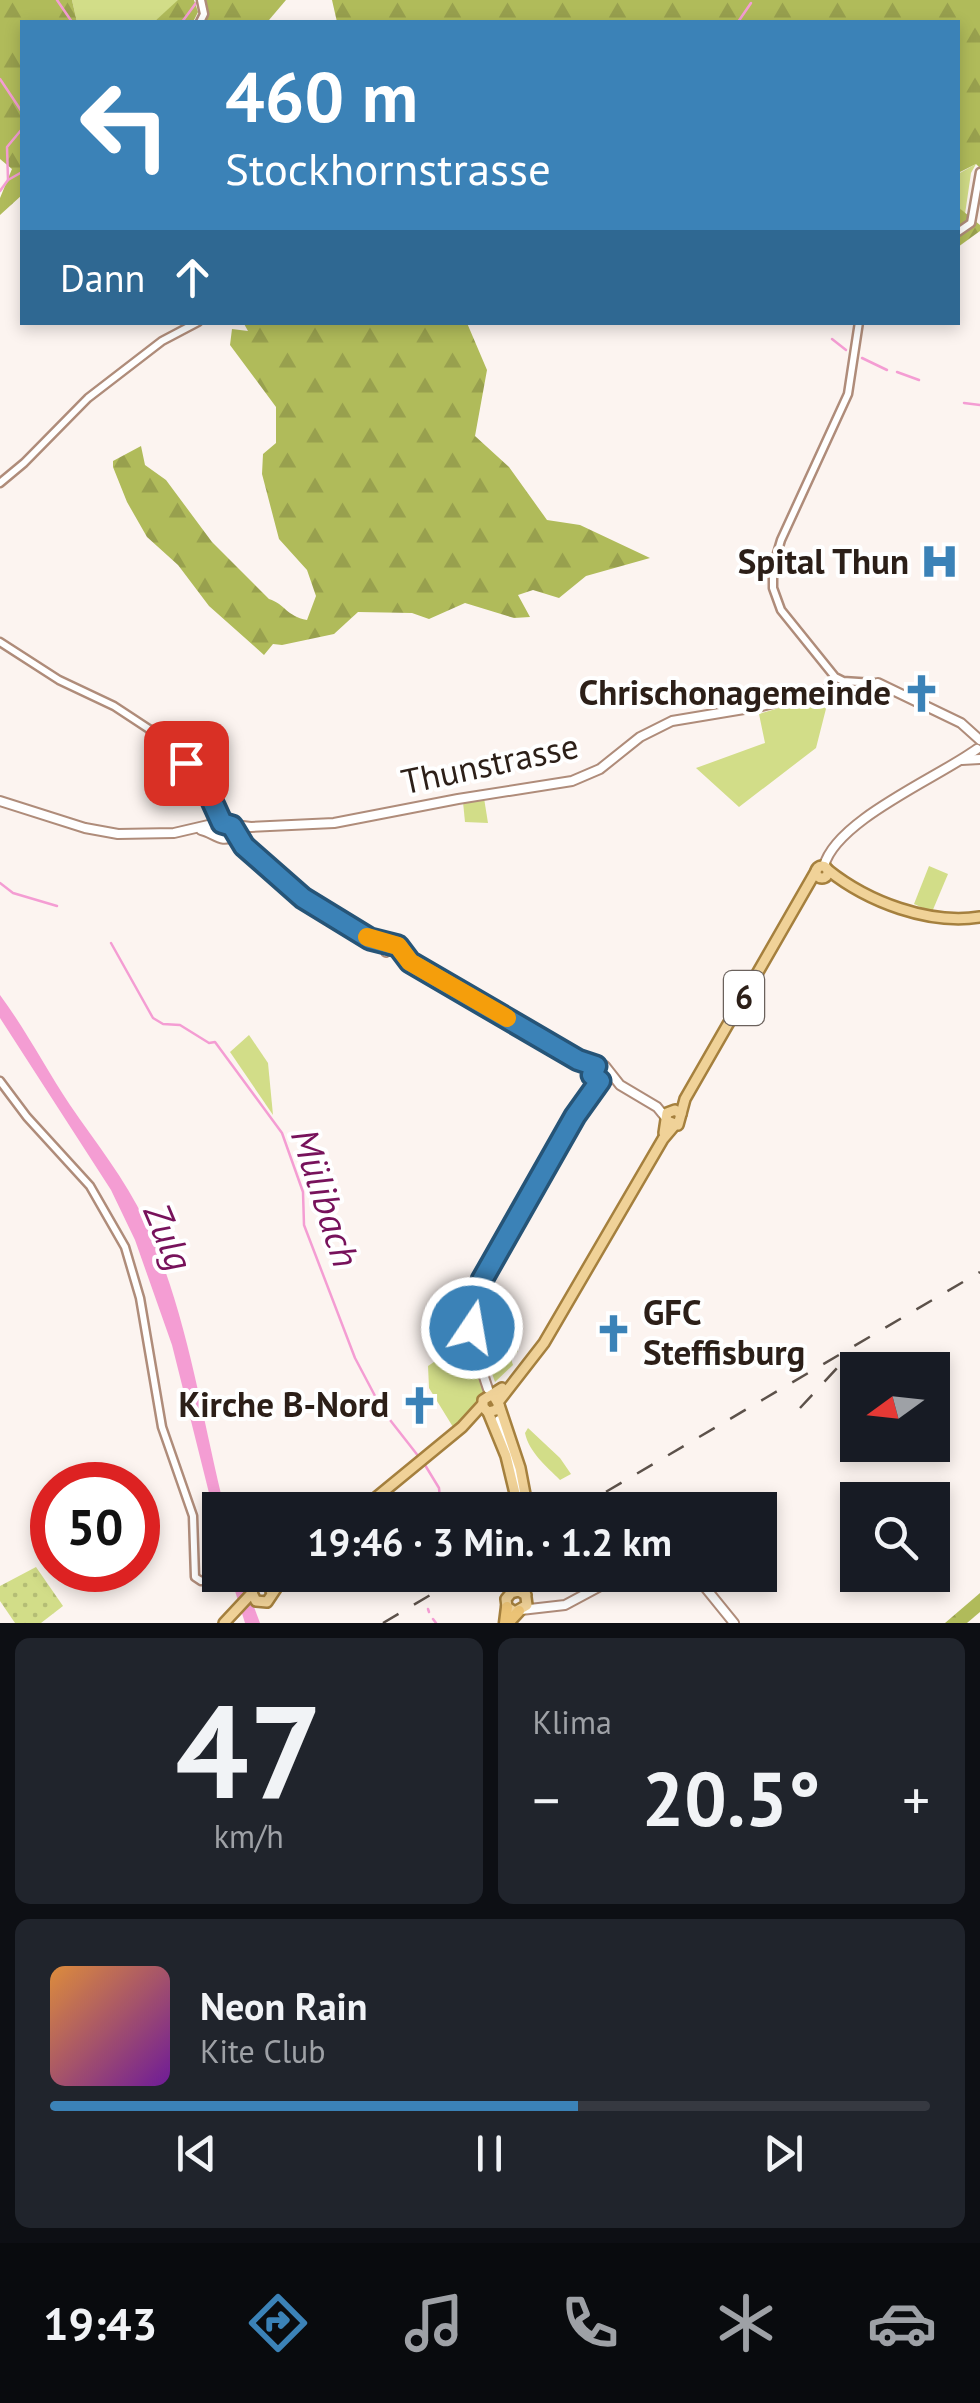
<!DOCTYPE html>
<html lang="de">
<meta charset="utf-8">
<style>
:root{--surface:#171b24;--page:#20242c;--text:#f1f3f6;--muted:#9ea1a6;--line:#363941;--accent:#3b82b7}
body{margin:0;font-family:"PT Sans",sans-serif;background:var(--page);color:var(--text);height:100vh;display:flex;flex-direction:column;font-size:38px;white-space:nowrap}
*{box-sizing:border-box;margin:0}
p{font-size:32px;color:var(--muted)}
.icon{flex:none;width:55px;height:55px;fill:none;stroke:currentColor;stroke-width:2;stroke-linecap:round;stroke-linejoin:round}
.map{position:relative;height:1623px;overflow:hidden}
.drawer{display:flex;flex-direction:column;gap:15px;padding:15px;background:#0d0f14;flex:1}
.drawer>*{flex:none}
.top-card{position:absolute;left:20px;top:20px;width:940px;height:305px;border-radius:0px;box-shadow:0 5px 15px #0003;background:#3b82b7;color:#fff;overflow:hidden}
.needle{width:65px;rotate:255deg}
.fabs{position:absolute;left:840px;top:1352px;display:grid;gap:20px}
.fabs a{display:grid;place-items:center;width:110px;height:110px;border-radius:0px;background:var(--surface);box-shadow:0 5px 15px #0003;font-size:50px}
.speed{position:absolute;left:30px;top:1462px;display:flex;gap:20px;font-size:50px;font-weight:700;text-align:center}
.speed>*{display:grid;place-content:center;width:130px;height:130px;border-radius:50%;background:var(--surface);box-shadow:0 5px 15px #0003;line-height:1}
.speed .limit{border:15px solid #d22;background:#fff;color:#111}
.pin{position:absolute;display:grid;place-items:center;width:85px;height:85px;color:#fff;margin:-42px;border-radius:20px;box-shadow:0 5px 15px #0006}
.me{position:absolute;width:110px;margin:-55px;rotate:12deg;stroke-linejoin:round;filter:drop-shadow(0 0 8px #0008)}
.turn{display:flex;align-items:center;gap:35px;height:210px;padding:0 40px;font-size:45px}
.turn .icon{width:130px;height:130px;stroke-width:2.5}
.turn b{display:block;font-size:70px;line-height:85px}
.then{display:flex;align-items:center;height:95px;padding:0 40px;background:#0003;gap:20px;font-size:38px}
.big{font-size:75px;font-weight:700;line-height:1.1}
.drawer .widget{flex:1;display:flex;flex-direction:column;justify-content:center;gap:15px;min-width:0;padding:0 35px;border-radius:15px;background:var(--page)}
.drawer .dial{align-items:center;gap:0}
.dial b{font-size:130px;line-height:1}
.song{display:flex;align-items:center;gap:30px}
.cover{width:120px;height:120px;border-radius:15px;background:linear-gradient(135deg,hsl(30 70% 55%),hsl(280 70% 35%))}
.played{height:10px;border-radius:5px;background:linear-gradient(90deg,var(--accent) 60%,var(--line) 60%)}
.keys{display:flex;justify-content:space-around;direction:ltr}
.heat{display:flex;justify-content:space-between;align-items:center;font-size:55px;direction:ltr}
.drawer .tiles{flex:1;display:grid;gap:15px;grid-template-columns:1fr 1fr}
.widget:last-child{grid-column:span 2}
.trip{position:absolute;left:202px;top:1492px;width:575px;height:100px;border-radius:0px;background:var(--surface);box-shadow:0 5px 15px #0003;font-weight:700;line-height:100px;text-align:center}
.menu{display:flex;height:160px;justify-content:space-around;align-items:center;background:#090b0e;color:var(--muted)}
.menu .icon{width:70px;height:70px}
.menu .on{color:var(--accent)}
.menu b{font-size:45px;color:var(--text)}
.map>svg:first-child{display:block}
.grass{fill:#d2dd88}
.forest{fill:url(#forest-firs)}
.park{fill:url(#park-dots)}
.water{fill:#f49dd3}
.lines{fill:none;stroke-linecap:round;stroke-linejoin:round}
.stream{stroke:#f49dd3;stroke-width:2.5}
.tertiary-casing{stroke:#af8c7a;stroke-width:11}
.secondary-casing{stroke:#af8c7a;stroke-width:12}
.primary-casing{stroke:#a5803e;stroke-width:14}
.trunk-casing{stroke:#a5803e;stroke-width:15}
.tertiary{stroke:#fff;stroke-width:6}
.secondary{stroke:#fff;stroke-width:8}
.primary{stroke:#f0d298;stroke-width:9}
.trunk{stroke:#ebc376;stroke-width:10}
.rail{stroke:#5c514a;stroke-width:2.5;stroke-dasharray:18 18;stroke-linecap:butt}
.route-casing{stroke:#265477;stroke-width:25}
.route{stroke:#3b82b7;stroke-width:18}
.slow{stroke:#f59e0b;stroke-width:18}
.labels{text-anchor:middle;stroke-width:8;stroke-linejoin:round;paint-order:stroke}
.shield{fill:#fff;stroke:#6b625d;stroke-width:2.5}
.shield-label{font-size:32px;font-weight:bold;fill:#2c1f18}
.poi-label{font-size:35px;font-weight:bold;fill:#2c1f18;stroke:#fff;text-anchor:end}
.street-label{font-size:35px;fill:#2c1f18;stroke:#fff}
.water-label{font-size:38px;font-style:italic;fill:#77125b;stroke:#fff}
</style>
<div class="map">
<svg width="980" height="1623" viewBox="0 0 980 1623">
<defs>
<pattern id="forest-firs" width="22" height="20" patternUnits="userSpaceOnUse" patternTransform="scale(2.5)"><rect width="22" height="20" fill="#b0bb5a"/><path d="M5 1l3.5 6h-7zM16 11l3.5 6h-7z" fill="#98a04e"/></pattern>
<pattern id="park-dots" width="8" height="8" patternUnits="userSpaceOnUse" patternTransform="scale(2.5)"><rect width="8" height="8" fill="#d2dd88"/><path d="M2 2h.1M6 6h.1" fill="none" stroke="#b4bd75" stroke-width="1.8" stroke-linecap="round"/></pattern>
</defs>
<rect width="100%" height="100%" fill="#fcf4f0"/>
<!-- grass -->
<g class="grass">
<polygon points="72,0 178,0 178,3 154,22 77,22"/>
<polygon points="976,164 971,173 965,214 958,207 958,174"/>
<polygon points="830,693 816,748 739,807 696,768 765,743 759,714"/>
<polygon points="484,798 488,823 465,822 463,802"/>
<polygon points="929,866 948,874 932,912 914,904"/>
<polygon points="249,1035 268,1063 273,1115 230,1052"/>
<path d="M475,1284l-5,27v26l16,54c-13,13 -14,23 -33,36l-24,-39 -1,-22 24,-16c-4,-22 12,-47 23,-66z"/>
<polygon points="503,1338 518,1351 511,1359 513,1365 495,1382 484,1351 493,1341 497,1344"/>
<path d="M528,1428l32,30 11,16 -11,6c-14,-14 -31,-28 -35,-47z"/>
</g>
<!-- forest -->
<g class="forest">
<polygon points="0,0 72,0 77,22 22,22 22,195 0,215 0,198 12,169 0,159"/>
<polygon points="178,0 194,0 198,12 193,22 154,22"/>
<polygon points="206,0 286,0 269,20 261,22 207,22"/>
<polygon points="332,0 980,0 980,168 976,164 958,173 958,22 337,22"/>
<polygon points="958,207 980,225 980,231 958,247"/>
<path d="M243,322l224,1 20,47 -12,66 34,31 38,53 33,5 70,33 -64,18 -27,22 -26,-8 -15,5 12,22 -16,1 -49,-15 -36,16 -17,-6 -54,-1 -24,22 -52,11 -9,-1 -9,11 -55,-49 -31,-41 -31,-28 -20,-35 -14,-35v-6l28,-15 4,19 21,15 46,62 57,57c16,5 17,17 38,21l9,-24 -9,-26 -28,-31 -17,-65 1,-20 13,-11v-36l-46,-62 2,-16 16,2z"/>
<polygon points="980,1593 980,1612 967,1623 945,1623"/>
</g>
<!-- park -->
<polygon class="park" points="36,1567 63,1606 41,1623 15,1623 0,1601 0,1586"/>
<!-- water -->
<g class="water">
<path d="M0,995c26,35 46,74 70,110 26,38 55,74 75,116 42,90 56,193 80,289h-5v27l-48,-192 -37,-105 -24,-50 -111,-172z"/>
<polygon points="230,1575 242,1575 260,1623 245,1623"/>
</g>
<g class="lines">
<!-- stream -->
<g class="stream">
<polyline points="57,0 72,22"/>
<polyline points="182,22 196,3"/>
<polyline points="738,22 751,3"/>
<polyline points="0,79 22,112"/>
<polyline points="8,180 7,147 22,129"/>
<polyline points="0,191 8,180 22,172"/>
<polyline points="832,339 846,350"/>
<polyline points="862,358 887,370"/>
<polyline points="897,372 919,380"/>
<polyline points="964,403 980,405"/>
<polyline points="0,883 13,893 57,906"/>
<polyline points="111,943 153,1018 163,1024 180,1025 209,1043 215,1042 282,1133 303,1192 304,1225 355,1358 383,1411 419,1457"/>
<polyline points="425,1465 439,1488 441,1510"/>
<polyline points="432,1577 433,1575"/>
<polyline points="428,1609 429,1612"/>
<polyline points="433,1619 436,1623"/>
</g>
<defs>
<g id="tertiary">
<polyline points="200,22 204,14 201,0"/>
<polyline points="958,232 971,223 980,172"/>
<polyline points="859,322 848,394 781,540 773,567 773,588 781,610 835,677 843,681 874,683"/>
<polyline points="0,483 24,463 88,398 162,341 198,322"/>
<polyline points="0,642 59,680 114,706 152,731 202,782 222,823"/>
<polyline points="0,1081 27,1117 90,1186 125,1247 140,1298 162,1427 193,1516 195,1577 201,1581 225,1576"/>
</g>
<g id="secondary">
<polyline points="882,687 878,696 869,692 870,685 878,683 961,723 980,740"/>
<polyline points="962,760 980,759"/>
<polyline points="0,801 85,828 118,834 174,833 217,823 251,827 334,823 458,799 572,781 600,769 640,737 672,721 762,706 828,689 861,690 869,687"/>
<path d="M201,830c12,2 22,16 34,4l-2,-7"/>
<path d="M230,838c54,34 96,87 159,108"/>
<path d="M824,866c12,-46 115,-89 153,-117"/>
<polyline points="386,952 389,946 397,946 410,962 578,1060 592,1073"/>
<polyline points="583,1062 605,1066 620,1085 657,1107 666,1118"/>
<path d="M488,1389c-12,-35 -21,-65 -9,-102l96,-171 25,-35"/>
<polyline points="499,1420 515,1469 523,1510"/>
<polyline points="695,1575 734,1623"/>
<polyline points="521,1610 565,1605 621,1575"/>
</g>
<g id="primary">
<circle cx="822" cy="872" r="6"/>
<path d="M828,870c40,32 101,55 152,47"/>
<polyline points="681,1114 685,1099 816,871"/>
<polyline points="664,1133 667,1113 675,1110 681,1114 678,1125 667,1121"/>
<polyline points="493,1395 499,1405 496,1410 488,1412 483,1407 483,1400 502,1388"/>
<polyline points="499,1401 544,1343 663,1139 674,1126"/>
<polyline points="499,1405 520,1468 528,1510"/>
<polyline points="488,1412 506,1456 519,1510"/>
<polyline points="361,1510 462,1427 482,1405"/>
<polyline points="523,1575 527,1605 515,1612 507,1607 506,1599 511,1593 519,1591 526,1595"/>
<polyline points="272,1593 269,1586 261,1583 254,1587 252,1593 256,1601 267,1602 285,1575"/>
<polyline points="224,1623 252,1593"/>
</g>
<g id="trunk">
<polyline points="505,1623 507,1607"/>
<polyline points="508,1623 519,1611"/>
</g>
</defs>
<!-- tertiary casing -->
<use href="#tertiary" class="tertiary-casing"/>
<!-- secondary casing -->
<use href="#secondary" class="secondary-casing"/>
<!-- primary casing -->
<use href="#primary" class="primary-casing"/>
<!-- trunk casing -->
<use href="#trunk" class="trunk-casing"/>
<!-- tertiary -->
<use href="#tertiary" class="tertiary"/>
<!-- secondary -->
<use href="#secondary" class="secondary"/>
<!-- primary -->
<use href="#primary" class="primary"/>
<!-- trunk -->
<use href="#trunk" class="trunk"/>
<!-- rail -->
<g class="rail">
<polyline points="800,1408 838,1367"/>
<polyline points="575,1510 980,1272"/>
<polyline points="383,1623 464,1575"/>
</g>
</g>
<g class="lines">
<defs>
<polyline id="route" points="186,763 207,790 222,823 232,826 244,846 303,898 370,939 398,946 410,962 578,1060 596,1066 592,1075 600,1081 575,1116 482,1280 474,1307 472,1328"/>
</defs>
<!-- route casing -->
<use href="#route" class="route-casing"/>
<!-- route -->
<use href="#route" class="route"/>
<!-- slow -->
<polyline class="slow" points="367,937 398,946 410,962 507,1018"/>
</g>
<!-- icons -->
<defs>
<symbol id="hospital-bare" viewBox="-9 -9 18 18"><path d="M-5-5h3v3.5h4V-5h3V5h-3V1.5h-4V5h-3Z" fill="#3b82b7" stroke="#fff" stroke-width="2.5" paint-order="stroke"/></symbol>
<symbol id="church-bare" viewBox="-9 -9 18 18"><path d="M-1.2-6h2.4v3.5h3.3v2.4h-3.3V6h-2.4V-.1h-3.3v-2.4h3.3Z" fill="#3b82b7" stroke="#fff" stroke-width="2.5" paint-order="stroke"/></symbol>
</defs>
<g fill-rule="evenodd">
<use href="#hospital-bare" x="912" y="534" width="55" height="55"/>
<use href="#church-bare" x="894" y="666" width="55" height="55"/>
<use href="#church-bare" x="586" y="1306" width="55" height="55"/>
<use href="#church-bare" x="392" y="1378" width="55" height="55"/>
</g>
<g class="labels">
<!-- shield labels -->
<rect class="shield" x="724" y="971" width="40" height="54" rx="8"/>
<g class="shield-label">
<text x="744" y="1009">6</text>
</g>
<!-- poi labels -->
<g class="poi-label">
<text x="909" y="574">Spital Thun</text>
<text x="891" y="705">Chrischonagemeinde</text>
<text x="643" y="1325" text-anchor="start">GFC<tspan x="643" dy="40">Steffisburg</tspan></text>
<text x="389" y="1417">Kirche B-Nord</text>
</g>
<!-- street labels -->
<g class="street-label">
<text transform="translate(490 764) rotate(-12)" y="12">Thunstrasse</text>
</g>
<!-- water labels -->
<g class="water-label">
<text transform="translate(325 1198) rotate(72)" y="13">Mülibach</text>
<text transform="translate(168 1237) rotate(67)" y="13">Zulg</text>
</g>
</g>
</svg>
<div class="fabs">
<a><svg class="needle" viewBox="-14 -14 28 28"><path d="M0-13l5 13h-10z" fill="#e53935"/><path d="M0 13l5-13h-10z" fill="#9ea1a6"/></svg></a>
<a><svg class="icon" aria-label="search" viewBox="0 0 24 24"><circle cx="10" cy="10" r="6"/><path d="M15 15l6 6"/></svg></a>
</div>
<div class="speed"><div class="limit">50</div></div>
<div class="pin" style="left:186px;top:763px;background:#d93025"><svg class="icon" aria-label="arrive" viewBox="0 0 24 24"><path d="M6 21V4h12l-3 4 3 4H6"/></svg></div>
<svg class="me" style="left:472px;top:1328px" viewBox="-20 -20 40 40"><circle r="17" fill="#3b82b7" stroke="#fff" stroke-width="3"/><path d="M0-11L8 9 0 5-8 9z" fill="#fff"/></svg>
<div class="trip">19:46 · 3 Min. · 1.2 km</div>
<div class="top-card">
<div class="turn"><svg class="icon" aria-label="left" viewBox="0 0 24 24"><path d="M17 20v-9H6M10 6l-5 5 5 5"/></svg><div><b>460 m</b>Stockhornstrasse</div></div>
<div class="then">Dann<svg class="icon" aria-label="ahead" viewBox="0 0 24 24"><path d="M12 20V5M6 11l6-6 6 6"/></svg></div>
</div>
</div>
<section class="drawer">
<div class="tiles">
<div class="widget dial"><b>47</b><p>km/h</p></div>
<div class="widget"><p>Klima</p>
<div class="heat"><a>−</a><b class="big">20.5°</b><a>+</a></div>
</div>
<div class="widget">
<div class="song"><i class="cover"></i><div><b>Neon Rain</b><p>Kite Club</p></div></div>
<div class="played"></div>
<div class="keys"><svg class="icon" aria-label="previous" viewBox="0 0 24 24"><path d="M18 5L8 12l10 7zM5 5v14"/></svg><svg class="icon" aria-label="pause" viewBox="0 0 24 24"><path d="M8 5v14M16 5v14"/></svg><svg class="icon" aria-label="next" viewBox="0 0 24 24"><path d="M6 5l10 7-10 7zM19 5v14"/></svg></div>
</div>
</div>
</section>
<nav class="menu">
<b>19:43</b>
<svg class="icon on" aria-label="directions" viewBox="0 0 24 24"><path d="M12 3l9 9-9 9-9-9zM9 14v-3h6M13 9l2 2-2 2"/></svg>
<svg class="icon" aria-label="music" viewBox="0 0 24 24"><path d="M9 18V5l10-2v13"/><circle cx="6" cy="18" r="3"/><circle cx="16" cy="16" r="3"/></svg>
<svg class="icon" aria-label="phone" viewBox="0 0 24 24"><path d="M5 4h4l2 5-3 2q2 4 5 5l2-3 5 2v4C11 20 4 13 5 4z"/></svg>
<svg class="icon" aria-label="climate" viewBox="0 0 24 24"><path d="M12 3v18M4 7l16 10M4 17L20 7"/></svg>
<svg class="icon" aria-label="car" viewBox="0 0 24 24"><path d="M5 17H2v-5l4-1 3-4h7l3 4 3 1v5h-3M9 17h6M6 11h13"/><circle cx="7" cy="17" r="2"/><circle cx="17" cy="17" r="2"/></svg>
</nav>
